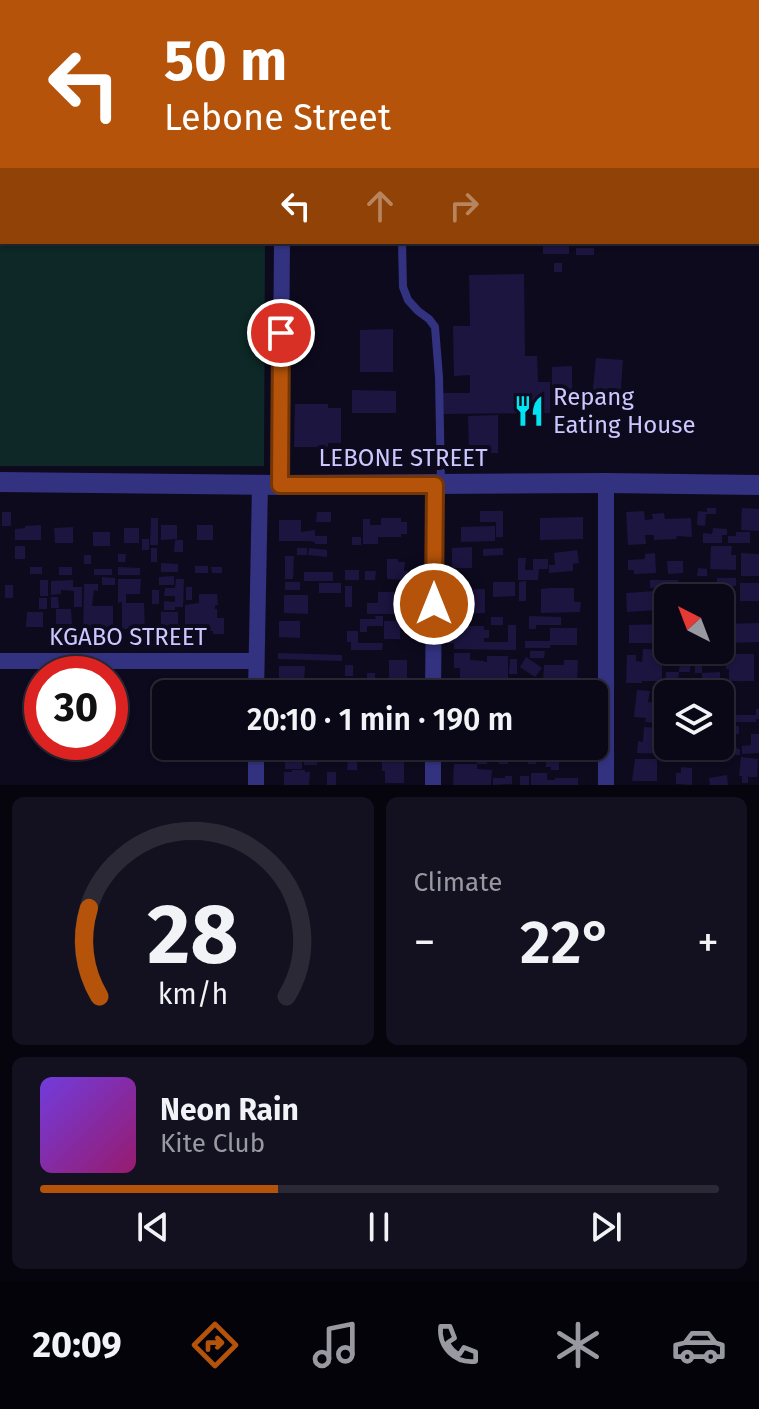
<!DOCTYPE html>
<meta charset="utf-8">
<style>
:root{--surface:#0a0816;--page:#13111f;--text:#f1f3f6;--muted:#999aa1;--line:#2a2935;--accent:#b45309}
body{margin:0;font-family:"Fira Sans",sans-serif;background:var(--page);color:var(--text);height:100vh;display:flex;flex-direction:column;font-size:30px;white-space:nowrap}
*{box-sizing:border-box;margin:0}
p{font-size:26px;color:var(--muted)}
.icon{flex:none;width:44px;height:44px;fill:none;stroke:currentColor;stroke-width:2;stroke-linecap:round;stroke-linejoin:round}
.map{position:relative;height:785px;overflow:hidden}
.sheet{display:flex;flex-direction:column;gap:12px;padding:12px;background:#06040c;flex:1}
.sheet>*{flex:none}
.top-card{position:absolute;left:0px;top:0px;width:760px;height:244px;box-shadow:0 2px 6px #0004,0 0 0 2px var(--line);background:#b45309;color:#fff;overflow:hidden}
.needle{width:52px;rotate:318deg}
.fabs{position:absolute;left:654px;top:584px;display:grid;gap:16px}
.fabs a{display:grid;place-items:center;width:80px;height:80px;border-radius:12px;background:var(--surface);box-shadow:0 2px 6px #0004,0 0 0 2px var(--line);font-size:40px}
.speed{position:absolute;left:24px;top:656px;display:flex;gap:16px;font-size:40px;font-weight:700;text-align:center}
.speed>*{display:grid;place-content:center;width:104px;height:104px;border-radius:50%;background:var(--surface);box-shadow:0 2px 6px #0004,0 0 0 2px var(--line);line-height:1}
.speed .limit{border:12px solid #d22;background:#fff;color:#111}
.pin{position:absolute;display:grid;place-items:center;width:68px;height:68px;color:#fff;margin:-34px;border:4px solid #fff;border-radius:50%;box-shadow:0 2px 8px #0007}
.me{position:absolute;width:88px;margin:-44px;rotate:0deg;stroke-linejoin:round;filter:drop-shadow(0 0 6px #0008)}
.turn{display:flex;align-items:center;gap:28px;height:168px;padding:0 32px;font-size:36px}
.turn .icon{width:104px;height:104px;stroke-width:2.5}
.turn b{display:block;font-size:56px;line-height:68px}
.lanes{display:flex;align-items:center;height:76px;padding:0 32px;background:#0003;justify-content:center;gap:40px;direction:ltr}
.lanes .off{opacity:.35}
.big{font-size:60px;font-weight:600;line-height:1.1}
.sheet .tile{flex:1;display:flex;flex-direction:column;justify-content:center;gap:12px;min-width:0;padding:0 28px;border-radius:12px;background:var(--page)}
.sheet .dial{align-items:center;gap:0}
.dial svg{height:208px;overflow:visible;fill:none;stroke:var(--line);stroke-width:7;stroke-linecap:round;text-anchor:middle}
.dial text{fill:var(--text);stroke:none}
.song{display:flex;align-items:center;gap:24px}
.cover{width:96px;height:96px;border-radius:12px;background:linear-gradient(135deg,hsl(260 70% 55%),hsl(320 70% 35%))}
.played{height:8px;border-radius:4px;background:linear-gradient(90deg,var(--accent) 35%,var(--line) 35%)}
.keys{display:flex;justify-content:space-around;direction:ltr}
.heat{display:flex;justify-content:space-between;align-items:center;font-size:44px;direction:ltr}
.sheet .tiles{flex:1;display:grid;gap:12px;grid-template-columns:1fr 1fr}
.tile:last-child{grid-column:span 2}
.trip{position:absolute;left:152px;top:680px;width:456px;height:80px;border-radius:12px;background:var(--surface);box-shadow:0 2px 6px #0004,0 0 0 2px var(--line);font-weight:600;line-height:80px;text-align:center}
.tabs{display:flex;height:128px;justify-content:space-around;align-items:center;background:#040309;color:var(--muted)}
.tabs .icon{width:56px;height:56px}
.tabs .active{color:var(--accent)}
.tabs b{font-size:36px;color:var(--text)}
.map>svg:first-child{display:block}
.green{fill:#0d2826}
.building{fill:#1c1540}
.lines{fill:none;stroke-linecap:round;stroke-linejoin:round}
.service{stroke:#323280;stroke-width:8}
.minor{stroke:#323280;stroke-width:16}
.tertiary{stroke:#323280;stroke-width:20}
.route-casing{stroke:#753606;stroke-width:20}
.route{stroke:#b45309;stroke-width:14}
.labels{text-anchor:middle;stroke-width:8;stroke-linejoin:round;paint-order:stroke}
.poi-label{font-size:24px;fill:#ccc7ff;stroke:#0d0a1e;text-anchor:start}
.street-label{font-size:24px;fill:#ccc7ff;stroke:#0d0a1e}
</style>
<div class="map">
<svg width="759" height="785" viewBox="0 0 759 785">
<rect width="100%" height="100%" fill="#0d0a1e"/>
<!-- green -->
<g class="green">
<polygon points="0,0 266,0 266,2 2,2 2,18 0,16"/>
<polygon points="2,208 2,242 265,242 264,466 0,466 0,209"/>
</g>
<!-- building -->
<g class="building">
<rect x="543" y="242" width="26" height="12"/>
<rect x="576" y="248" width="18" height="7"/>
<rect x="554" y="263" width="8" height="9"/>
<polygon points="524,274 525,356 537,356 538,382 550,382 550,413 441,414 441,393 470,393 470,375 454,376 453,326 470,326 469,275"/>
<polygon points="393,329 393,372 360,372 360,330"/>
<polygon points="596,358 623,360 620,401 592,398"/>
<polygon points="572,366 572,393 552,394 552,367"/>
<polygon points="352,390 396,391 396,413 352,413"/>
<polygon points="295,404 328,404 328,408 341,408 341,443 328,443 328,447 294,447"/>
<polygon points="498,415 498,453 469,453 468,416"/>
<polygon points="707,508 716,508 716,514 706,514 705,526 697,525 698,511 707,512"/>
<polygon points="742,508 759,509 759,531 741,530"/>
<polygon points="480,511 503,511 503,537 496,537 496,522 480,522"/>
<polygon points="644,511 645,520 653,519 652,514 664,513 665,519 691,518 692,537 676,536 677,539 654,540 654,535 645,535 646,544 628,545 626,512"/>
<rect x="2" y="512" width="9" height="14"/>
<polygon points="317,512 331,512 331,522 316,522"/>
<polygon points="583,517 583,539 540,540 540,518"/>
<polygon points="151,518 158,518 158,545 150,545"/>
<polygon points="381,518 401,518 401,522 407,522 407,534 401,534 401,537 378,537 378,544 363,544 363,519 370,519 370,525 381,525"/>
<polygon points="279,520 301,520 301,532 315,530 315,536 327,536 327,544 315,544 315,542 309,541 279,541"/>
<polygon points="41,525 41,540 15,540 15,529 25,528 25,526"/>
<polygon points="161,525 177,525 177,539 161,540"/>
<rect x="197" y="525" width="16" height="15"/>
<polygon points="495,526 495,541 461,542 461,527"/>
<polygon points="73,527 73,543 55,543 54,528"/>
<rect x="124" y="528" width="15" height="15"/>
<polygon points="713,528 727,529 727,535 722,535 722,543 703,543 703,533 712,534"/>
<rect x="93" y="532" width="17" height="14"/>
<polygon points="736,532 750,532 750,543 728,543 728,536 736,536"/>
<rect x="352" y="537" width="9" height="8"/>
<rect x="142" y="539" width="7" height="11"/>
<polygon points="175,540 183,540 183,552 174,552"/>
<rect x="15" y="546" width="10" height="13"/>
<polygon points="711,546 732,546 731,555 736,555 736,570 710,569"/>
<polygon points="472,547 472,568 452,568 452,548"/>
<rect x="151" y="548" width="6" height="14"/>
<rect x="297" y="548" width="10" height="7"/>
<polygon points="309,548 327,550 327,557 308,555"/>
<polygon points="503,548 503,555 483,556 483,549"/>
<polygon points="577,550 579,563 573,564 573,571 549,573 549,565 555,565 554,553"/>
<polygon points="655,553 656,573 634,574 634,570 628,570 628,560 645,559 645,554"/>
<polygon points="741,553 759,554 759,576 741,576"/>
<polygon points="118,554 126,554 125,562 118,562"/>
<rect x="84" y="555" width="7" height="9"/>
<polygon points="285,556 294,556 293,579 285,579"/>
<polygon points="518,558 526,558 525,570 533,570 533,559 548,559 548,569 539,569 538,580 518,580"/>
<polygon points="387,559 398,559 398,562 405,562 404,571 408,571 408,580 387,579"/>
<polygon points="667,561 683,561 683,573 668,574"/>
<polygon points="161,563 178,564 178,572 161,572"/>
<rect x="195" y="566" width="13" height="7"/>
<rect x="30" y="567" width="12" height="7"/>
<rect x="59" y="567" width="13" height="8"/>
<polygon points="118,567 140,568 140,575 118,575"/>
<polygon points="211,567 222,567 222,573 212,573"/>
<polygon points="698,568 707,569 707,576 697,576"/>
<rect x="94" y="569" width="18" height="6"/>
<rect x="345" y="570" width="14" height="10"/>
<polygon points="365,571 376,571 375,580 365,580"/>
<rect x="304" y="572" width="29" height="9"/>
<polygon points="174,576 174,585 159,585 159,577"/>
<polygon points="102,577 115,578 115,585 102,585"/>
<polygon points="717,578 736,578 736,586 725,586 725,600 717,598"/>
<polygon points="118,579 141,579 140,594 126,594 126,603 144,603 145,632 130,633 130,629 122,629 122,602 118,603"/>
<polygon points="176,579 184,579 183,607 175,607 175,610 164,610 164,601 175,602 175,596 164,596 165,588 175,588"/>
<rect x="40" y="580" width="8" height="16"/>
<polygon points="73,580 73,587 82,587 82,607 74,607 74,591 61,590 61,594 51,595 51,581"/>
<polygon points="650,580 678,580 679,587 650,588"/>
<polygon points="526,581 526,601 519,601 519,582"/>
<rect x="285" y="582" width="15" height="8"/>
<polygon points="493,582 515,582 515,596 493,597"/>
<polygon points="692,582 692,593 685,593 685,583"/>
<rect x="319" y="583" width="22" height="10"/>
<rect x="740" y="583" width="19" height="18"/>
<polygon points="84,584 98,584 98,591 94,590 92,606 113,606 113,637 100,637 100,633 91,633 91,643 83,643"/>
<rect x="5" y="585" width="8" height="13"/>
<rect x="345" y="586" width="7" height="21"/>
<rect x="186" y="587" width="6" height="13"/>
<polygon points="550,588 574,588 574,602 581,602 580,612 541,613 541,589"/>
<polygon points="485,589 485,613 454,614 454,590"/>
<rect x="152" y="590" width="7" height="14"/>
<polygon points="656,591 657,607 668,606 668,613 658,614 658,610 627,612 626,593"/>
<polygon points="378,592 400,592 400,614 367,614 367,603 378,603"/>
<polygon points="199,594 217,594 218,605 215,605 215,609 217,609 217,618 224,618 224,634 213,634 213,631 185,632 185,605 199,603"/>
<polygon points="284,595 308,595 308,614 284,613"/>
<polygon points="51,597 58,597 59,608 51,608"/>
<rect x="39" y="598" width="8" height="11"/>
<polygon points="56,609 71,609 72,624 56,624"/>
<polygon points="27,612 43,612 43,627 26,627"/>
<rect x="161" y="612" width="17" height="14"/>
<polygon points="375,616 383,616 383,626 367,626 367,632 360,632 360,619 376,619"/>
<polygon points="529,616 561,617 561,625 536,625 536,629 529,629"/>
<rect x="491" y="617" width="12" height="8"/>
<polygon points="279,621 300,621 300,638 279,637"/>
<rect x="384" y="621" width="16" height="18"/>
<polygon points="759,623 759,642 730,643 730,634 720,635 720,624"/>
<polygon points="667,624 667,643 629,643 629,625"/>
<polygon points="508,625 516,625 516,650 454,649 454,643 447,643 447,637 454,636 453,626 484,626 484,630 489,630 489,638 484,638 484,642 508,642"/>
<polygon points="550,628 577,628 577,645 550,645 550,648 525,648 525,641 550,641"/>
<polygon points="347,631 358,631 358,643 383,643 382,650 351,650 351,642 347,642"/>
<polygon points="168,634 183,634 182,642 168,642"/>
<polygon points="643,649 691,650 690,672 679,672 680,661 672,661 672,665 662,664 662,681 642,681 642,683 626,683 627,655 636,655 636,661 642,662"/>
<rect x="704" y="650" width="16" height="8"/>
<polygon points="530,651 545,651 544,658 530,658"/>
<polygon points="278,653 342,655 342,661 278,659"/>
<polygon points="454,653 470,653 470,660 484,661 484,662 487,662 487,656 508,656 508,678 489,680 489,678 484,678 484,682 460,682 460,668 454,668"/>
<polygon points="730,654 754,654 754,681 729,681 729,669 726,669 726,660 730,660"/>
<polygon points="526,657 542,668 535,677 520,667"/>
<polygon points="510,659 517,659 517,674 509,674"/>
<polygon points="389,660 407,660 407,682 389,683"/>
<polygon points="564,660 578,660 577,682 543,682 544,665 564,665"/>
<rect x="695" y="660" width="7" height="13"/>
<rect x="345" y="665" width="8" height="11"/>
<polygon points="279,666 305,666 304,682 279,682"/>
<polygon points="666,672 679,672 678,685 665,685"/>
<polygon points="720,672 720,678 718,678 718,681 702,683 702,673"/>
<polygon points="367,673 375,673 375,681 367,682"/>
<polygon points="385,687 386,694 372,694 372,688"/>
<rect x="453" y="687" width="52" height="7"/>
<rect x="696" y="687" width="16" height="7"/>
<rect x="549" y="688" width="13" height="6"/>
<polygon points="663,689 680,690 680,694 668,694 668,697 663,696"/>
<polygon points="637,690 650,691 648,702 668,704 668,724 645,722 646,718 634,717"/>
<polygon points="756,709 759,709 759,719 756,719 756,722 726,722 726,715 756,715"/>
<polygon points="723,725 739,726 739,734 722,734"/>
<polygon points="644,727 662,728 661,743 667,743 666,754 637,753 638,741 643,742"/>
<polygon points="751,734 759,734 759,753 742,754 742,746 751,745"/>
<polygon points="279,746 325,746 324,752 279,751"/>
<polygon points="459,746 506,746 506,752 458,753"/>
<polygon points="546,746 581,746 581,754 546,753"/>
<polygon points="726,747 737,747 737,749 740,749 740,755 726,755"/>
<polygon points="350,748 374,748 375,755 350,755"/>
<rect x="477" y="756" width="10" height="8"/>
<rect x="499" y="756" width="9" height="8"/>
<rect x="528" y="756" width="8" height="8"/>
<polygon points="546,756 559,756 559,770 551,770 551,767 546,767"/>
<polygon points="382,757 404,757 404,783 385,783 385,771 382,771"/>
<polygon points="741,757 758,759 757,777 749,777 748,775 748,783 742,783 742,776 739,776"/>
<polygon points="304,758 318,758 317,765 304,765"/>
<polygon points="635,759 657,759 657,781 632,781"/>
<rect x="285" y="760" width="17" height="9"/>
<polygon points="348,760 357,760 357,770 347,770"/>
<polygon points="454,764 477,764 477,769 492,770 491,785 453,785"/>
<polygon points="681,767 692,768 692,785 676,784 676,773 681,773"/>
<polygon points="292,770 305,770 305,772 310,772 309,785 284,785 284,772 292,772"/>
<rect x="327" y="772" width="9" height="13"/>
<polygon points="531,773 547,773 547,780 555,780 555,778 578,778 578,785 531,785"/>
<polygon points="727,775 728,785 710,785 709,778"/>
<polygon points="505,776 512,776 512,784 493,785 493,778 505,778"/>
<rect x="520" y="776" width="9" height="9"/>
</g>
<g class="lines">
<!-- service -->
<g class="service">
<polyline points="650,2 651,0"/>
<polyline points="758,228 759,228"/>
<polyline points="402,242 403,287 408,300 418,311 429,319 435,327 439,377 441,484"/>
</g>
<!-- minor -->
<g class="minor">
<polyline points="745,0 748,2"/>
<polyline points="284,2 284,0"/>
<polyline points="758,11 759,12"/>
<polyline points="280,485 282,242"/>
<polyline points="0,661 256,661"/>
<polyline points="256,694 260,484"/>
<polyline points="433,694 435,485"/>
<polyline points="256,785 256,746"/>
<polyline points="433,785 433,746"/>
<polyline points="606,785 606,483"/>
</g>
<!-- tertiary -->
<polyline class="tertiary" points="0,482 280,485 606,483 759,485"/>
</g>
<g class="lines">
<defs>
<polyline id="route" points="281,333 280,485 435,485 434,604"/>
</defs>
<!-- route casing -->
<use href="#route" class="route-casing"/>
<!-- route -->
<use href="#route" class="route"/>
</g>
<!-- icons -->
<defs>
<symbol id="restaurant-bare" viewBox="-9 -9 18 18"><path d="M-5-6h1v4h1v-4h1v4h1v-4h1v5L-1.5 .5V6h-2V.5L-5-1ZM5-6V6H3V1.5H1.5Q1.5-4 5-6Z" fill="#00e3f2" stroke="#0d0a1e" stroke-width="2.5" paint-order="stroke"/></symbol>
</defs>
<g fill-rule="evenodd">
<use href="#restaurant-bare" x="507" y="389" width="44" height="44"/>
</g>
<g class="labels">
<!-- poi labels -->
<g class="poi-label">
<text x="553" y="405">Repang<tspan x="553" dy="28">Eating House</tspan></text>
</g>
<!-- street labels -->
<g class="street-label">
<text x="403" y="466">LEBONE STREET</text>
<text x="128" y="645">KGABO STREET</text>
</g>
</g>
</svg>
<div class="fabs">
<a><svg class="needle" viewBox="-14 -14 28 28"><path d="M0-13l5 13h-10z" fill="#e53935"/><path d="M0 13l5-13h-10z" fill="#999aa1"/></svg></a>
<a><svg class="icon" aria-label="layers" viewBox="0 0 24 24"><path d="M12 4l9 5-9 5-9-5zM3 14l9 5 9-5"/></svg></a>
</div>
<div class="speed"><div class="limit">30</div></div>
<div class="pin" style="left:281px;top:333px;background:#d93025"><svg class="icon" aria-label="arrive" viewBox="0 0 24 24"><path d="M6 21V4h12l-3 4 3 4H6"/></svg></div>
<svg class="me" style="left:434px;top:604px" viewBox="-20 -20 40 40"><circle r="17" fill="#b45309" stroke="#fff" stroke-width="3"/><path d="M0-11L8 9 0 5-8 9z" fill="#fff"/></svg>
<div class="trip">20:10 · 1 min · 190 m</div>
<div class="top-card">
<div class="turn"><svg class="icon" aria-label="left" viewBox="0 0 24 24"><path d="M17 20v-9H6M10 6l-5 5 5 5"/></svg><div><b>50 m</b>Lebone Street</div></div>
<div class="lanes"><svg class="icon" aria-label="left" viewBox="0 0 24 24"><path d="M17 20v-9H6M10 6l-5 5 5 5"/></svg><svg class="icon off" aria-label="ahead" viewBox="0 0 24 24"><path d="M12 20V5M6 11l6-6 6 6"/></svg><svg class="icon off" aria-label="right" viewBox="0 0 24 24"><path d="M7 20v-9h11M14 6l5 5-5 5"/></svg></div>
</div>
</div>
<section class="sheet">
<div class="tiles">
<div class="tile dial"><svg viewBox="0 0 100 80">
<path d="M14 69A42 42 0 1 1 86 69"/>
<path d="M14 69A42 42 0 0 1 10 35" stroke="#b45309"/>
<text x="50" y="56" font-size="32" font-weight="700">28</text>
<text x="50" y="72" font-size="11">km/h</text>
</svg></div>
<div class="tile"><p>Climate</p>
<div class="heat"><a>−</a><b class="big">22°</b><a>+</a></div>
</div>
<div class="tile">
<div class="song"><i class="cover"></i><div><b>Neon Rain</b><p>Kite Club</p></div></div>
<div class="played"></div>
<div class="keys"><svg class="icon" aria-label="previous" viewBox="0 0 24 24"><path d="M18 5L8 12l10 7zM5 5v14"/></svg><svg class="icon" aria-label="pause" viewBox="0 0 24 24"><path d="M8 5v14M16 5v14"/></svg><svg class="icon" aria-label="next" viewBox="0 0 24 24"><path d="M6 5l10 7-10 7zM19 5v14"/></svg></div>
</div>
</div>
</section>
<nav class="tabs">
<b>20:09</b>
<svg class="icon active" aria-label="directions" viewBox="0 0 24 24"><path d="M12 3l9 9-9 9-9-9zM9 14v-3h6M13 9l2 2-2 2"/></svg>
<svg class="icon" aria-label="music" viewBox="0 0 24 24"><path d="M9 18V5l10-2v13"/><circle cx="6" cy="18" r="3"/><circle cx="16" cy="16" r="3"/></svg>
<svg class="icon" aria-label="phone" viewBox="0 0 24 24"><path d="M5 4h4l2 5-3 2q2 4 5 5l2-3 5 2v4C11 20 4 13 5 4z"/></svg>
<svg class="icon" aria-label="climate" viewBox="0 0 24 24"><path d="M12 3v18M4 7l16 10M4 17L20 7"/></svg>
<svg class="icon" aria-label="car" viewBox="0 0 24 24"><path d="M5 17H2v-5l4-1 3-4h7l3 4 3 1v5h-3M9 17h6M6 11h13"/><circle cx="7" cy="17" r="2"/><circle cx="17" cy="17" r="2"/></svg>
</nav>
